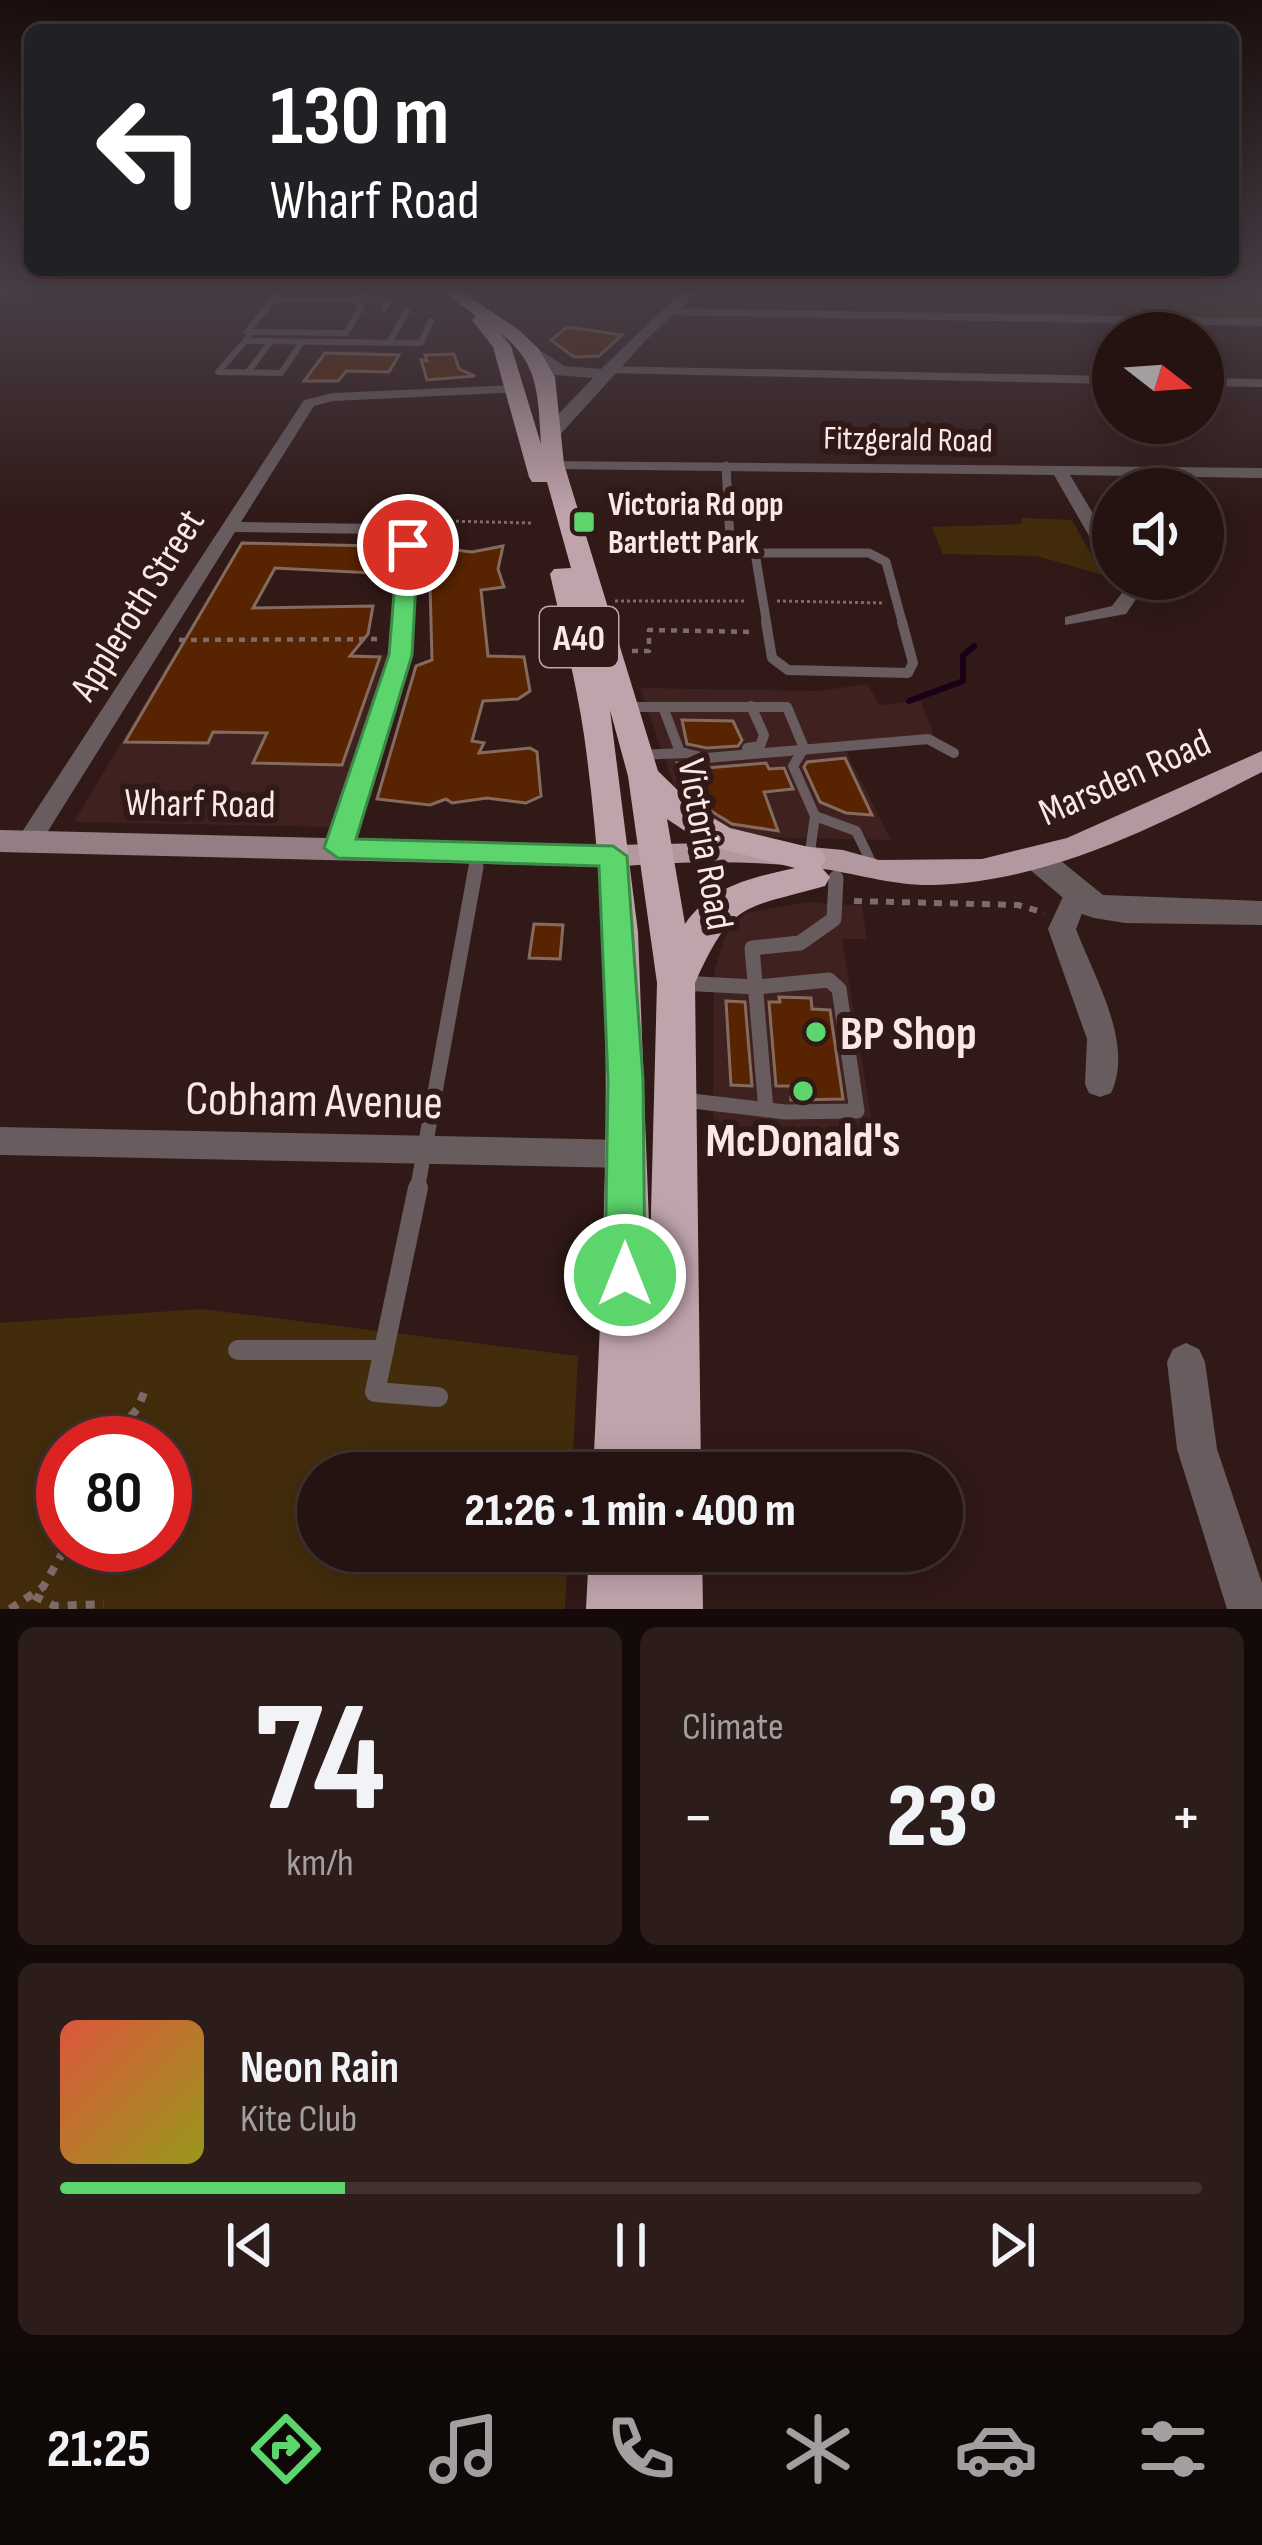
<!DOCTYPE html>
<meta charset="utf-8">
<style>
:root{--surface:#241311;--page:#2c1c1a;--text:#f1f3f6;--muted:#a39e9f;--line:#413231;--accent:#5cd56d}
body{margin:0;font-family:"Sofia Sans Condensed",sans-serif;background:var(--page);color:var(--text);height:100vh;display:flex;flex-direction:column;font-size:45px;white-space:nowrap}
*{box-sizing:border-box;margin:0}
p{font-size:39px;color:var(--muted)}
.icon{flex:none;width:66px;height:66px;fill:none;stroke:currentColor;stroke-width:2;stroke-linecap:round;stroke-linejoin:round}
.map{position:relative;height:1609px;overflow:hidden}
.sheet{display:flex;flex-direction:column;gap:18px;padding:18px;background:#140a09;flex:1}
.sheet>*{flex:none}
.hud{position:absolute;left:24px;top:24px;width:1215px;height:252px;border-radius:18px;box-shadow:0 6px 30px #0003,0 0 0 3px var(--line);background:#202124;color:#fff;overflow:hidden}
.needle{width:78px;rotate:107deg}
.buttons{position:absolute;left:1092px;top:312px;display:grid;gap:24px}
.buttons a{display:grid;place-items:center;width:132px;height:132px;border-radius:50%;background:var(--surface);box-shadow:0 6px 30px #0003,0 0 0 3px var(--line);font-size:60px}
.speed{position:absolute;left:36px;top:1416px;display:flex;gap:24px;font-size:60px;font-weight:700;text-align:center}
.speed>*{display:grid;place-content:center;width:156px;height:156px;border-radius:50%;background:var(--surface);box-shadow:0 6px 30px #0003,0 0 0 3px var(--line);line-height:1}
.speed .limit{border:18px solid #d22;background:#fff;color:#111}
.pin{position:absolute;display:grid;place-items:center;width:102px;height:102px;color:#fff;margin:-51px;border:6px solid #fff;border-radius:50%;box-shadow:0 3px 12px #0007}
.me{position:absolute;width:132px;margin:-66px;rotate:0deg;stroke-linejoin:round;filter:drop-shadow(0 0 9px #0008)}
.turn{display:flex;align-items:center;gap:42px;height:252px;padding:0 48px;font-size:54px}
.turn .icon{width:156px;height:156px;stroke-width:2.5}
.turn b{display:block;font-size:84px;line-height:102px}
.big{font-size:90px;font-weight:800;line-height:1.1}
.sheet .tile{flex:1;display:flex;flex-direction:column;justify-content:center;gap:18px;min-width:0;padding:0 42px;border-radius:18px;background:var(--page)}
.sheet .dial{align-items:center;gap:0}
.dial b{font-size:156px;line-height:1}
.song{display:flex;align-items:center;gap:36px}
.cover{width:144px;height:144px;border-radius:18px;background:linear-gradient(135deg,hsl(10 70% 55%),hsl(60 70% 35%))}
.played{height:12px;border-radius:6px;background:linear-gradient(90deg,var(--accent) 25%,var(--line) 25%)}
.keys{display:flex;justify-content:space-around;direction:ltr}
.heat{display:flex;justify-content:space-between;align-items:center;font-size:66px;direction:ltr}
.sheet .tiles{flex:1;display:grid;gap:18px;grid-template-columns:1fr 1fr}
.tile:last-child{grid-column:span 2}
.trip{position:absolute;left:297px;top:1452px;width:666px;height:120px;border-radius:60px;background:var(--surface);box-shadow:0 6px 30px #0003,0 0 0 3px var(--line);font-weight:800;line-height:120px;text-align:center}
.tab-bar{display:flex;height:192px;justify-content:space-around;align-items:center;background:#0e0807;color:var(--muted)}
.tab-bar .icon{width:84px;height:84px}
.tab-bar .selected{color:var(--accent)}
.tab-bar b{font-size:54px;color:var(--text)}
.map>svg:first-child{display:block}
.built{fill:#3f211f}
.green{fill:#422c0c;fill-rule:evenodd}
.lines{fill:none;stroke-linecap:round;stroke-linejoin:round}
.stream{stroke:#190014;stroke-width:6}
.building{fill:#582300;stroke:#846b5e;stroke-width:3}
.path-far3{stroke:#7e6a68;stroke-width:3;stroke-dasharray:3 3;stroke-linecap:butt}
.path-far2{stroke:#7e6a68;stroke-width:4.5;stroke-dasharray:6 6;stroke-linecap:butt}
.path-far1{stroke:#7e6a68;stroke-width:6;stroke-dasharray:8 8;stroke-linecap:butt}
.path{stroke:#7e6a68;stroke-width:8;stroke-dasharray:9 9;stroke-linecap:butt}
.service-far4{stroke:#685c5f;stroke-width:6}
.service-far3{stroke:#685c5f;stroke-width:9}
.service-far2{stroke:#685c5f;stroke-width:10}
.service-far1{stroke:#685c5f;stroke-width:15}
.service{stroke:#685c5f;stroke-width:20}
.minor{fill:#685c5f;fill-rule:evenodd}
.tertiary{fill:#685c5f;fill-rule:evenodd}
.secondary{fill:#927e83;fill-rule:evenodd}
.primary{fill:#b2989f;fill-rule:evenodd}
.trunk{fill:#c0a4ac;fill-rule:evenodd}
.route{fill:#5cd56d;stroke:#3c8a47;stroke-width:3}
.poi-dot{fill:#5cd56d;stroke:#301917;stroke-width:4.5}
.labels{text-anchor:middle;stroke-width:12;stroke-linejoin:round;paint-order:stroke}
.far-street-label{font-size:33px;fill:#f9e8e6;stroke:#301917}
.far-poi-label{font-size:33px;font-weight:bold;fill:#f9e8e6;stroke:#301917;text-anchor:start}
.shield{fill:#301917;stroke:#bdaaa8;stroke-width:3}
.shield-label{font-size:36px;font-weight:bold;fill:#f9e8e6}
.street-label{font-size:39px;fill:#f9e8e6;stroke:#301917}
.near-poi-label{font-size:48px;font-weight:bold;fill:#f9e8e6;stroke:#301917;text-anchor:start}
.near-street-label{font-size:48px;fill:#f9e8e6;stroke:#301917}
</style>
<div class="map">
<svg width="1262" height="1609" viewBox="0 0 1262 1609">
<rect width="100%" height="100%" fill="#301917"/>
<!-- built -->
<g class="built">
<polygon points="176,650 389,655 332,827 74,822"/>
<polygon points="867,684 880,705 921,701 937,744 845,749 891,840 749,837 705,823 674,785 640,688 818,691"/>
<polygon points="807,902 862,906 867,939 842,939 874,1134 713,1132 714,972 725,936 745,913"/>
</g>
<!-- green -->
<g class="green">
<polygon points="1116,291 1262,291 1262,318 1137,316"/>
<polygon points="1022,518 1072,520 1103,575 1037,556 943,554 932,527 1022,524"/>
<path d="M201,1309l377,47 -6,117h-254v78h250l-3,58h-565v-286zM63,1443h102v102h-102z"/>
</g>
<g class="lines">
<!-- stream -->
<polyline class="stream" points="909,701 963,681 963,656 974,646"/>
</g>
<!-- building -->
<g class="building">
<polygon points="567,327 622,335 599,356 574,357 551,340"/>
<polygon points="325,353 399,355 389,372 346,371 338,381 304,381"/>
<polygon points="454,354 459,369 475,376 427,380 421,360 427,361 425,355"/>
<polygon points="242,543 375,546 372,573 275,568 253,608 373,606 368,634 350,656 380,657 342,765 253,763 267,733 213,732 208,743 125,742"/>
<polygon points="503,546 498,569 504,587 481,590 488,656 524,657 530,691 518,699 483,701 472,741 484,743 479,753 530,748 537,752 541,796 526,803 487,798 452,803 446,799 430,805 377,799 416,666 432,660 429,547 472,552"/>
<polygon points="682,720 733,721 742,740 738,746 707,748 687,744"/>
<polygon points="845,758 872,815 846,813 820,802 804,767 807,762"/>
<polygon points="677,763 706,768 766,763 769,769 784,768 793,789 764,792 778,831 732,824 698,803 686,786 681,786"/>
<polygon points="534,924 563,925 560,959 529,958"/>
<polygon points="779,997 811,998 812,1009 830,1010 843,1099 791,1100 790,1086 776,1086 769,1002 780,1002"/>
<polygon points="726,1001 745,1002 752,1086 731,1085"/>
</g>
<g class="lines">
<!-- path-far3 -->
<g class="path-far3">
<polyline points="1147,291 1160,304"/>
<polyline points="1169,291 1166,298 1181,306"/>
<polyline points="402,520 531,523"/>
<polyline points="615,601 747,601"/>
<polyline points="777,601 885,603"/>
</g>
<!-- path-far2 -->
<g class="path-far2">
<polyline points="179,640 380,639"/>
<polyline points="632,651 649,651 649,630 755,632"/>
</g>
<!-- path-far1 -->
<polyline class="path-far1" points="854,901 1018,905 1045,913"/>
<!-- path -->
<g class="path">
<polyline points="107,1443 138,1408 145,1390"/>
<polyline points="34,1596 55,1606 104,1604"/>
<polyline points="10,1609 43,1587 67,1545"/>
</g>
<!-- service-far4 -->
<g class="service-far4">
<polyline points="281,291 247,332 346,333 362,306 357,304 362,291"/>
<polyline points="360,297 389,301 384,309"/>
<polyline points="275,300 359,300"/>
<polyline points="249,337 218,372 281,373 302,342"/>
<polyline points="245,341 421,343 431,321"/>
<polyline points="389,343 407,311"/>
<polyline points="248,372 271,341"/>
</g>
<!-- service-far3 -->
<g class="service-far3">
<polyline points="726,466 730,539 755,553"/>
<polyline points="755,553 869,553 886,562 903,625"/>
<polyline points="755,553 767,625"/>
</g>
<!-- service-far2 -->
<g class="service-far2">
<polyline points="766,622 772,658 788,670 908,673 913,663 902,622"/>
<polyline points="625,707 787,707 804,748 793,766 815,816 809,859"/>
<polyline points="663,707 680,752"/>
<polyline points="747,748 760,746 764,735 751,706"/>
<polyline points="680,752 706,758 928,739 954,753"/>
<polyline points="639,755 685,753"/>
<polyline points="815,816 856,831 875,870"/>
<polyline points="476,870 479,853"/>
</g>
<!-- service-far1 -->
<g class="service-far1">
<polyline points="680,983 756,987 829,980 839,989 857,1111 785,1112 684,1100"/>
<polyline points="766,1110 752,948 800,943 834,919 836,878"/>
<polyline points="417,1191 476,867"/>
</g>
<!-- service -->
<g class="service">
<polyline points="418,1188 375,1392 438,1397"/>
<polyline points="238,1350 384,1350"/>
</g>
<!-- minor -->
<g class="minor">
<polygon points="664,308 1262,318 1262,326 668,315"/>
<polygon points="603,366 1113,376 1113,384 608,373 603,372"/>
<polygon points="1203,378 1262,379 1262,387 1203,386"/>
<polygon points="513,385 518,386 518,392 333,401 314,406 241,522 379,524 417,538 411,654 347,854 329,854 325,848 391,654 399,541 378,534 235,532 38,847 20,847 17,841 20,835 304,400 333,393"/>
<polygon points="547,461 1262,468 1262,478 1070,475 1113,547 1113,567 1104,562 1054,475 553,469 545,464"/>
<polygon points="1114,579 1132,579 1140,593 1126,614 1065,625 1065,617 1112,606 1122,593"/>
<path d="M1076,886l9,2 4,7 -13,34c17,46 59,115 35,164l-11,4 -11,-4 -4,-9 2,-45 -39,-110 19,-41z"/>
<polygon points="0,1127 626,1140 638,1144 642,1154 638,1164 626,1168 0,1155"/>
<polygon points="1186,1343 1199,1349 1205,1362 1217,1449 1262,1583 1262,1609 1227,1609 1177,1449 1167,1362 1173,1349"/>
</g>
<!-- tertiary -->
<g class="tertiary">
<polygon points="682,291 698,291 645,341 558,437 544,437 544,429 593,378 555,375 527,356 527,350 539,350 565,366 601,369"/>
<polygon points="1039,849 1050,852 1103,895 1262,901 1262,925 1125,923 1094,918 1082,914 1028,868 1023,860 1028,852"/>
</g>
<!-- secondary -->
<polygon class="secondary" points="0,830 613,845 624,848 629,856 624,864 613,867 0,852"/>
<!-- primary -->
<path class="primary" d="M1262,751v21c-103,53 -210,109 -328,113 -42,1 -78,-12 -118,-17 -68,-8 -136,-7 -203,-1l-11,-3 -5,-8 5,-8 11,-3 145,-3 85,8 36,10 103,-1 85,-21z"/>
<!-- trunk -->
<g class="trunk">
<path d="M442,291h19l58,39 20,19 16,28 9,87 94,307 37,36 35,21 91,22 5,9 -5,8 9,10 -5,9c-81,23 -93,14 -130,97l6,490h-108c12,-245 25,-495 -9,-738 -8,-54 -22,-108 -34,-161l4,-5 17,-1 -24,-86h-15l-3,-5 -36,-130 -21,-27 4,-4zM500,333c40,30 38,65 41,111l-30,-98zM610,710l18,66 29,207 -7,267 -12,-318zM667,819l39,26 89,23c-43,10 -83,17 -110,56z"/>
<polygon points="589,1551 702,1551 703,1609 586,1609"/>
</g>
</g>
<!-- sky -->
<linearGradient id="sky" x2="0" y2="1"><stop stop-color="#1a0e0d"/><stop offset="0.56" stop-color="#483e47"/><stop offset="1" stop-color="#483e47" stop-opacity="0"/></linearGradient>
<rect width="1262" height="516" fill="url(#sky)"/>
<!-- route -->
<polygon class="route" points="408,539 418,545 412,655 356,839 613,846 627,856 643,1080 645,1275 639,1289 625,1295 611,1289 605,1275 608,1080 599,866 338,858 324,848 389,655 398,545"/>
<!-- markers -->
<g class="poi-dot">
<rect x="572" y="510" width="24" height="24" rx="6"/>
<circle cx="816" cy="1032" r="12"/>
<circle cx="803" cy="1091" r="12"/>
</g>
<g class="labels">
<!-- far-street labels -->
<g class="far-street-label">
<text transform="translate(908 438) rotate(1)" y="12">Fitzgerald Road</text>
</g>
<!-- far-poi labels -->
<g class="far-poi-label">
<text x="608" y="515">Victoria Rd opp<tspan x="608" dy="38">Bartlett Park</tspan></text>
</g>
<!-- shield labels -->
<rect class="shield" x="540" y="607" width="78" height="60" rx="9"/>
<g class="shield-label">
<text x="579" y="650">A40</text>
</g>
<!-- street labels -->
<g class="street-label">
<text transform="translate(136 604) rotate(-58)" y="14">Appleroth Street</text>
<text transform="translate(1124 776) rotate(-24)" y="14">Marsden Road</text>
<text transform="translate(200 802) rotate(1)" y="14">Wharf Road</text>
<text transform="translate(707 844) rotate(80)" y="14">Victoria Road</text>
</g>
<!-- near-poi labels -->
<g class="near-poi-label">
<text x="840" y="1049">BP Shop</text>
<text x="803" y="1156" text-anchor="middle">McDonald's</text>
</g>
<!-- near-street labels -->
<g class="near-street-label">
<text transform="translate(314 1099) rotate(1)" y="17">Cobham Avenue</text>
</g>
</g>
</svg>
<div class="buttons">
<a><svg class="needle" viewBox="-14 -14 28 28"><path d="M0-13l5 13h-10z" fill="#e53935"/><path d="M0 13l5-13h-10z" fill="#a39e9f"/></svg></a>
<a><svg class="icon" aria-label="sound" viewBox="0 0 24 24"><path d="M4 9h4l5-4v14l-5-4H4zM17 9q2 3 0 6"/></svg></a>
</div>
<div class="speed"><div class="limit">80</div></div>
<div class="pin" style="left:408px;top:545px;background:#d93025"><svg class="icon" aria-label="arrive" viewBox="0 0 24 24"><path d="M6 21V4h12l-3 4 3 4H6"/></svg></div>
<svg class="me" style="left:625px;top:1275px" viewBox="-20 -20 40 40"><circle r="17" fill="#5cd56d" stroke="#fff" stroke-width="3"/><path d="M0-11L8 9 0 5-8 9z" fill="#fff"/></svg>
<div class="trip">21:26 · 1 min · 400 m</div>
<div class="hud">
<div class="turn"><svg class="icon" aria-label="left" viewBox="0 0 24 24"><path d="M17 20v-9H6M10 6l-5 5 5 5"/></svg><div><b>130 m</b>Wharf Road</div></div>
</div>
</div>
<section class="sheet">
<div class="tiles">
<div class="tile dial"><b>74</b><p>km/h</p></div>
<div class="tile"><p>Climate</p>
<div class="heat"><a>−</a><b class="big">23°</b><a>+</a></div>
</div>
<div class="tile">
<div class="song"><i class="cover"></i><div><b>Neon Rain</b><p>Kite Club</p></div></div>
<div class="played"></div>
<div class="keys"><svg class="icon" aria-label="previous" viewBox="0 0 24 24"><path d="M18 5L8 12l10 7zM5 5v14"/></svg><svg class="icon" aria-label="pause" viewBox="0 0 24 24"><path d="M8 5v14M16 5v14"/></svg><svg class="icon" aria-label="next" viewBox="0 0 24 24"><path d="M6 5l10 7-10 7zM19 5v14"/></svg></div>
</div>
</div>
</section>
<nav class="tab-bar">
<b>21:25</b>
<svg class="icon selected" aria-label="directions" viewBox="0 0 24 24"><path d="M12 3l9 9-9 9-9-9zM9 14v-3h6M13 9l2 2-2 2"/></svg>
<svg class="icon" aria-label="music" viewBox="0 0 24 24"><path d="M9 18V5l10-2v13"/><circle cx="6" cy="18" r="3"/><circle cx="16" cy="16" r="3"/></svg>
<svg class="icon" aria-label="phone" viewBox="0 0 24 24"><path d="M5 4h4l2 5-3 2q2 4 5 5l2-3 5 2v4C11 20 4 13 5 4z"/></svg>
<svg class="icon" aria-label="climate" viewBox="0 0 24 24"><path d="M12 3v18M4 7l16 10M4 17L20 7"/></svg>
<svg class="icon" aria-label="car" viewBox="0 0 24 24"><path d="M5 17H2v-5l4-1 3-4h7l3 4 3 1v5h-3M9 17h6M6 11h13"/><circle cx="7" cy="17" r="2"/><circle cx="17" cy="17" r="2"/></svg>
<svg class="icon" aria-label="filters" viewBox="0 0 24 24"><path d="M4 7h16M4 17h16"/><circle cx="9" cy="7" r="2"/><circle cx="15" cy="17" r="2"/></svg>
</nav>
